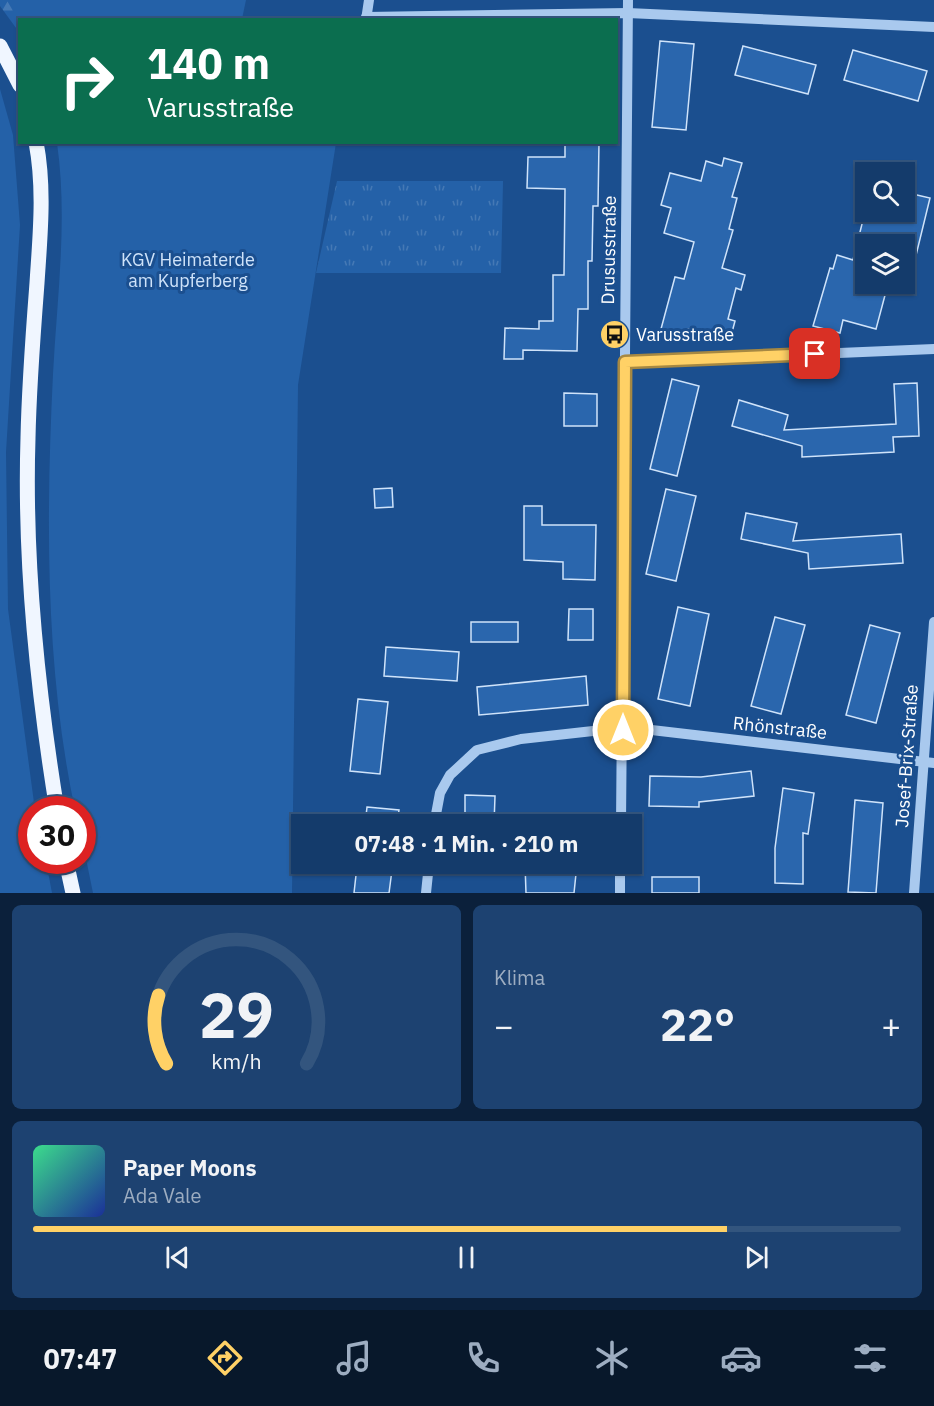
<!DOCTYPE html>
<html lang="de">
<meta charset="utf-8">
<style>
:root{--surface:#143b6b;--page:#1d4271;--text:#f1f3f6;--muted:#9dadc1;--line:#33557e;--accent:#ffd166}
body{margin:0;font-family:"IBM Plex Sans",sans-serif;background:var(--page);color:var(--text);height:100vh;display:flex;flex-direction:column;font-size:22px;white-space:nowrap}
*{box-sizing:border-box;margin:0}
p{font-size:20px;color:var(--muted)}
.icon{flex:none;width:33px;height:33px;fill:none;stroke:currentColor;stroke-width:2;stroke-linecap:round;stroke-linejoin:round}
.map{position:relative;height:893px;overflow:hidden}
.details{display:flex;flex-direction:column;gap:12px;padding:12px;background:#0b203b;flex:1}
.details>*{flex:none}
.top-card{position:absolute;left:18px;top:18px;width:600px;height:126px;border-radius:0px;box-shadow:0 2px 4px #0004,0 0 0 2px var(--line);background:#0b6e4f;color:#fff;overflow:hidden}
.buttons{position:absolute;left:855px;top:162px;display:grid;gap:12px}
.buttons a{display:grid;place-items:center;width:60px;height:60px;border-radius:0px;background:var(--surface);box-shadow:0 2px 4px #0004,0 0 0 2px var(--line);font-size:30px}
.speed{position:absolute;left:18px;top:796px;display:flex;gap:12px;font-size:30px;font-weight:700;text-align:center}
.speed>*{display:grid;place-content:center;width:78px;height:78px;border-radius:50%;background:var(--surface);box-shadow:0 2px 4px #0004,0 0 0 2px var(--line);line-height:1}
.speed .limit{border:9px solid #d22;background:#fff;color:#111}
.pin{position:absolute;display:grid;place-items:center;width:51px;height:51px;color:#fff;margin:-26px;border-radius:12px;box-shadow:0 3px 9px #0006}
.me{position:absolute;width:66px;margin:-33px;rotate:0deg;stroke-linejoin:round;filter:drop-shadow(0 0 4px #0008)}
.turn{display:flex;align-items:center;gap:21px;height:126px;padding:0 30px;font-size:27px}
.turn .icon{width:78px;height:78px;stroke-width:2.5}
.turn b{display:block;font-size:42px;line-height:51px}
.big{font-size:45px;font-weight:800;line-height:1.1}
.details .tile{flex:1;display:flex;flex-direction:column;justify-content:center;gap:9px;min-width:0;padding:0 21px;border-radius:9px;background:var(--page)}
.details .dial{align-items:center;gap:0}
.dial svg{height:156px;overflow:visible;fill:none;stroke:var(--line);stroke-width:7;stroke-linecap:round;text-anchor:middle}
.dial text{fill:var(--text);stroke:none}
.song{display:flex;align-items:center;gap:18px}
.cover{width:72px;height:72px;border-radius:9px;background:linear-gradient(135deg,hsl(150 70% 55%),hsl(230 70% 35%))}
.played{height:6px;border-radius:3px;background:linear-gradient(90deg,var(--accent) 80%,var(--line) 80%)}
.keys{display:flex;justify-content:space-around;direction:ltr}
.heat{display:flex;justify-content:space-between;align-items:center;font-size:33px;direction:ltr}
.details .tiles{flex:1;display:grid;gap:12px;grid-template-columns:1fr 1fr}
.tile:last-child{grid-column:span 2}
.trip{position:absolute;left:291px;top:814px;width:351px;height:60px;border-radius:0px;background:var(--surface);box-shadow:0 2px 4px #0004,0 0 0 2px var(--line);font-weight:800;line-height:60px;text-align:center}
.tab-bar{display:flex;height:96px;justify-content:space-around;align-items:center;background:#08182b;color:var(--muted)}
.tab-bar .icon{width:42px;height:42px}
.tab-bar .selected{color:var(--accent)}
.tab-bar b{font-size:27px;color:var(--text)}
.map>svg:first-child{display:block}
.grass{fill:url(#grass-tufts)}
.forest{fill:url(#forest-firs)}
.garden{fill:#2461a8}
.building{fill:#2a66ad;stroke:#cfe3fa;stroke-width:1.5}
.lines{fill:none;stroke-linecap:round;stroke-linejoin:round}
.minor{stroke:#a9c9ee;stroke-width:10}
.major{stroke:#f0f6ff;stroke-width:15}
.route-casing{stroke:#a68842;stroke-width:15}
.route{stroke:#ffd166;stroke-width:10}
.labels{text-anchor:middle;stroke-width:6;stroke-linejoin:round;paint-order:stroke}
.street-label{font-size:18px;fill:#fff;stroke:#1b4f8f}
.park-label{font-size:18px;fill:#cfe3fa;stroke:#1b4f8f}
.poi-label{font-size:18px;fill:#fff;stroke:#1b4f8f;text-anchor:start}
</style>
<div class="map">
<svg width="934" height="893" viewBox="0 0 934 893">
<defs>
<pattern id="grass-tufts" width="24" height="20" patternUnits="userSpaceOnUse" patternTransform="scale(1.5)"><rect width="24" height="20" fill="#2461a8"/><path d="M3 7l-1-3M5 7V3M7 7l1-3M15 17l-1-3M17 17v-4M19 17l1-3" fill="none" stroke="#4579b5"/></pattern>
<pattern id="forest-firs" width="22" height="20" patternUnits="userSpaceOnUse" patternTransform="scale(1.5)"><rect width="22" height="20" fill="#2461a8"/><path d="M5 1l3.5 6h-7zM16 11l3.5 6h-7z" fill="#4579b5"/></pattern>
</defs>
<rect width="100%" height="100%" fill="#1b4f8f"/>
<!-- grass -->
<polygon class="grass" points="337,181 503,181 501,273 316,273"/>
<!-- forest -->
<polygon class="forest" points="0,0 24,0 24,19 20,20 19,32 0,6"/>
<!-- garden -->
<g class="garden">
<polygon points="24,0 246,0 242,19 24,20"/>
<polygon points="0,89 13,135 20,225 6,452 8,609 35,810 32,810 32,861 46,861 52,893 0,893"/>
<path d="M57,143h279l-38,242 -6,508h-199l-10,-49 -1,-34h-7c-30,-142 -29,-292 -22,-436 4,-77 15,-154 4,-231z"/>
</g>
<!-- building -->
<g class="building">
<polygon points="660,41 694,44 686,130 652,127"/>
<polygon points="743,46 816,65 808,94 735,75"/>
<polygon points="853,50 927,71 918,101 844,80"/>
<polygon points="565,142 599,142 598,206 593,206 592,261 588,261 588,309 578,309 577,351 523,350 523,359 504,359 505,328 539,329 539,321 553,321 553,275 564,275 565,189 527,188 528,157 565,157"/>
<polygon points="724,158 742,163 732,197 737,198 729,229 733,230 722,268 745,275 741,290 736,288 728,319 735,321 730,340 688,329 686,336 661,329 675,277 684,279 694,242 664,233 671,208 661,205 670,173 701,181 706,161 722,166"/>
<polygon points="904,192 930,198 909,284 904,283 904,244 866,244 866,284 888,284 876,329 843,320 840,333 813,326 830,268 833,269 837,255 853,260 865,212 904,212"/>
<polygon points="672,379 699,386 677,476 650,469"/>
<polygon points="917,383 919,436 893,437 894,452 802,457 802,446 732,426 739,400 788,415 784,430 896,424 894,384"/>
<polygon points="564,393 597,394 597,426 564,426"/>
<polygon points="392,488 393,507 375,508 374,489"/>
<polygon points="666,489 696,496 676,581 646,574"/>
<polygon points="524,506 542,506 542,525 596,525 595,580 563,579 563,562 524,560"/>
<polygon points="746,513 797,523 793,541 901,534 903,563 809,569 808,553 741,539"/>
<polygon points="678,607 709,614 690,706 658,699"/>
<polygon points="569,609 593,609 593,640 568,640"/>
<polygon points="775,617 805,625 781,714 751,706"/>
<rect x="471" y="622" width="47" height="20"/>
<polygon points="870,625 900,633 876,723 846,715"/>
<polygon points="386,647 459,652 457,681 384,676"/>
<polygon points="586,676 588,705 479,715 477,687"/>
<polygon points="358,699 388,702 380,774 350,771"/>
<polygon points="751,771 754,796 699,802 699,807 649,806 650,776 701,777"/>
<polygon points="783,788 814,793 808,834 803,833 803,884 775,883 775,848"/>
<polygon points="465,795 495,796 494,825 465,825"/>
<polygon points="855,800 883,803 876,893 848,892"/>
<polygon points="367,807 399,810 397,825 365,825"/>
<polygon points="525,864 577,864 574,893 526,893"/>
<polygon points="357,866 392,870 389,893 354,893"/>
<rect x="652" y="877" width="47" height="16"/>
</g>
<g class="lines">
<!-- minor -->
<g class="minor">
<polyline points="366,17 628,13 934,27"/>
<polyline points="366,20 369,0"/>
<polyline points="625,362 934,349"/>
<polyline points="434,825 440,793 450,775 477,750 521,739 593,731 643,729 934,763"/>
<polyline points="621,825 628,0"/>
<polyline points="426,893 429,864"/>
<polyline points="620,893 620,864"/>
<polyline points="914,893 934,622"/>
</g>
<!-- major -->
<g class="major">
<polyline points="0,46 20,85"/>
<path d="M36,142c9,47 4,94 1,141 -4,52 -8,103 -9,155 -4,125 9,249 29,372"/>
<polyline points="66,861 73,893"/>
</g>
</g>
<g class="lines">
<defs>
<polyline id="route" points="623,730 625,362 815,354"/>
</defs>
<!-- route casing -->
<use href="#route" class="route-casing"/>
<!-- route -->
<use href="#route" class="route"/>
</g>
<!-- icons -->
<defs>
<symbol id="bus-disc" viewBox="-11 -11 22 22"><circle r="9.5" fill="#ffd166" stroke="#1b4f8f"/><path d="M-5-6H5V4H4V6H2V4H-2V6H-4V4H-5ZM-3.5-4V0h7V-4ZM-3.5 1.2v1.5H-2V1.2ZM2 1.2v1.5H3.5V1.2Z" fill="#111"/></symbol>
</defs>
<g fill-rule="evenodd">
<use href="#bus-disc" x="598" y="318" width="33" height="33"/>
</g>
<g class="labels">
<!-- street labels -->
<g class="street-label">
<text transform="translate(609 250) rotate(-89)" y="6">Drususstraße</text>
<text transform="translate(780 728) rotate(6)" y="6">Rhönstraße</text>
<text transform="translate(907 756) rotate(-86)" y="6">Josef-Brix-Straße</text>
</g>
<!-- park labels -->
<g class="park-label">
<text x="188" y="266">KGV Heimaterde<tspan x="188" dy="21">am Kupferberg</tspan></text>
</g>
<!-- poi labels -->
<g class="poi-label">
<text x="636" y="341">Varusstraße</text>
</g>
</g>
</svg>
<div class="buttons">
<a><svg class="icon" aria-label="search" viewBox="0 0 24 24"><circle cx="10" cy="10" r="6"/><path d="M15 15l6 6"/></svg></a>
<a><svg class="icon" aria-label="layers" viewBox="0 0 24 24"><path d="M12 4l9 5-9 5-9-5zM3 14l9 5 9-5"/></svg></a>
</div>
<div class="speed"><div class="limit">30</div></div>
<div class="pin" style="left:815px;top:354px;background:#d93025"><svg class="icon" aria-label="arrive" viewBox="0 0 24 24"><path d="M6 21V4h12l-3 4 3 4H6"/></svg></div>
<svg class="me" style="left:623px;top:730px" viewBox="-20 -20 40 40"><circle r="17" fill="#ffd166" stroke="#fff" stroke-width="3"/><path d="M0-11L8 9 0 5-8 9z" fill="#fff"/></svg>
<div class="trip">07:48 · 1 Min. · 210 m</div>
<div class="top-card">
<div class="turn"><svg class="icon" aria-label="right" viewBox="0 0 24 24"><path d="M7 20v-9h11M14 6l5 5-5 5"/></svg><div><b>140 m</b>Varusstraße</div></div>
</div>
</div>
<section class="details">
<div class="tiles">
<div class="tile dial"><svg viewBox="0 0 100 80">
<path d="M14 69A42 42 0 1 1 86 69"/>
<path d="M14 69A42 42 0 0 1 10 34" stroke="#ffd166"/>
<text x="50" y="56" font-size="32" font-weight="700">29</text>
<text x="50" y="72" font-size="11">km/h</text>
</svg></div>
<div class="tile"><p>Klima</p>
<div class="heat"><a>−</a><b class="big">22°</b><a>+</a></div>
</div>
<div class="tile">
<div class="song"><i class="cover"></i><div><b>Paper Moons</b><p>Ada Vale</p></div></div>
<div class="played"></div>
<div class="keys"><svg class="icon" aria-label="previous" viewBox="0 0 24 24"><path d="M18 5L8 12l10 7zM5 5v14"/></svg><svg class="icon" aria-label="pause" viewBox="0 0 24 24"><path d="M8 5v14M16 5v14"/></svg><svg class="icon" aria-label="next" viewBox="0 0 24 24"><path d="M6 5l10 7-10 7zM19 5v14"/></svg></div>
</div>
</div>
</section>
<nav class="tab-bar">
<b>07:47</b>
<svg class="icon selected" aria-label="directions" viewBox="0 0 24 24"><path d="M12 3l9 9-9 9-9-9zM9 14v-3h6M13 9l2 2-2 2"/></svg>
<svg class="icon" aria-label="music" viewBox="0 0 24 24"><path d="M9 18V5l10-2v13"/><circle cx="6" cy="18" r="3"/><circle cx="16" cy="16" r="3"/></svg>
<svg class="icon" aria-label="phone" viewBox="0 0 24 24"><path d="M5 4h4l2 5-3 2q2 4 5 5l2-3 5 2v4C11 20 4 13 5 4z"/></svg>
<svg class="icon" aria-label="climate" viewBox="0 0 24 24"><path d="M12 3v18M4 7l16 10M4 17L20 7"/></svg>
<svg class="icon" aria-label="car" viewBox="0 0 24 24"><path d="M5 17H2v-5l4-1 3-4h7l3 4 3 1v5h-3M9 17h6M6 11h13"/><circle cx="7" cy="17" r="2"/><circle cx="17" cy="17" r="2"/></svg>
<svg class="icon" aria-label="filters" viewBox="0 0 24 24"><path d="M4 7h16M4 17h16"/><circle cx="9" cy="7" r="2"/><circle cx="15" cy="17" r="2"/></svg>
</nav>
